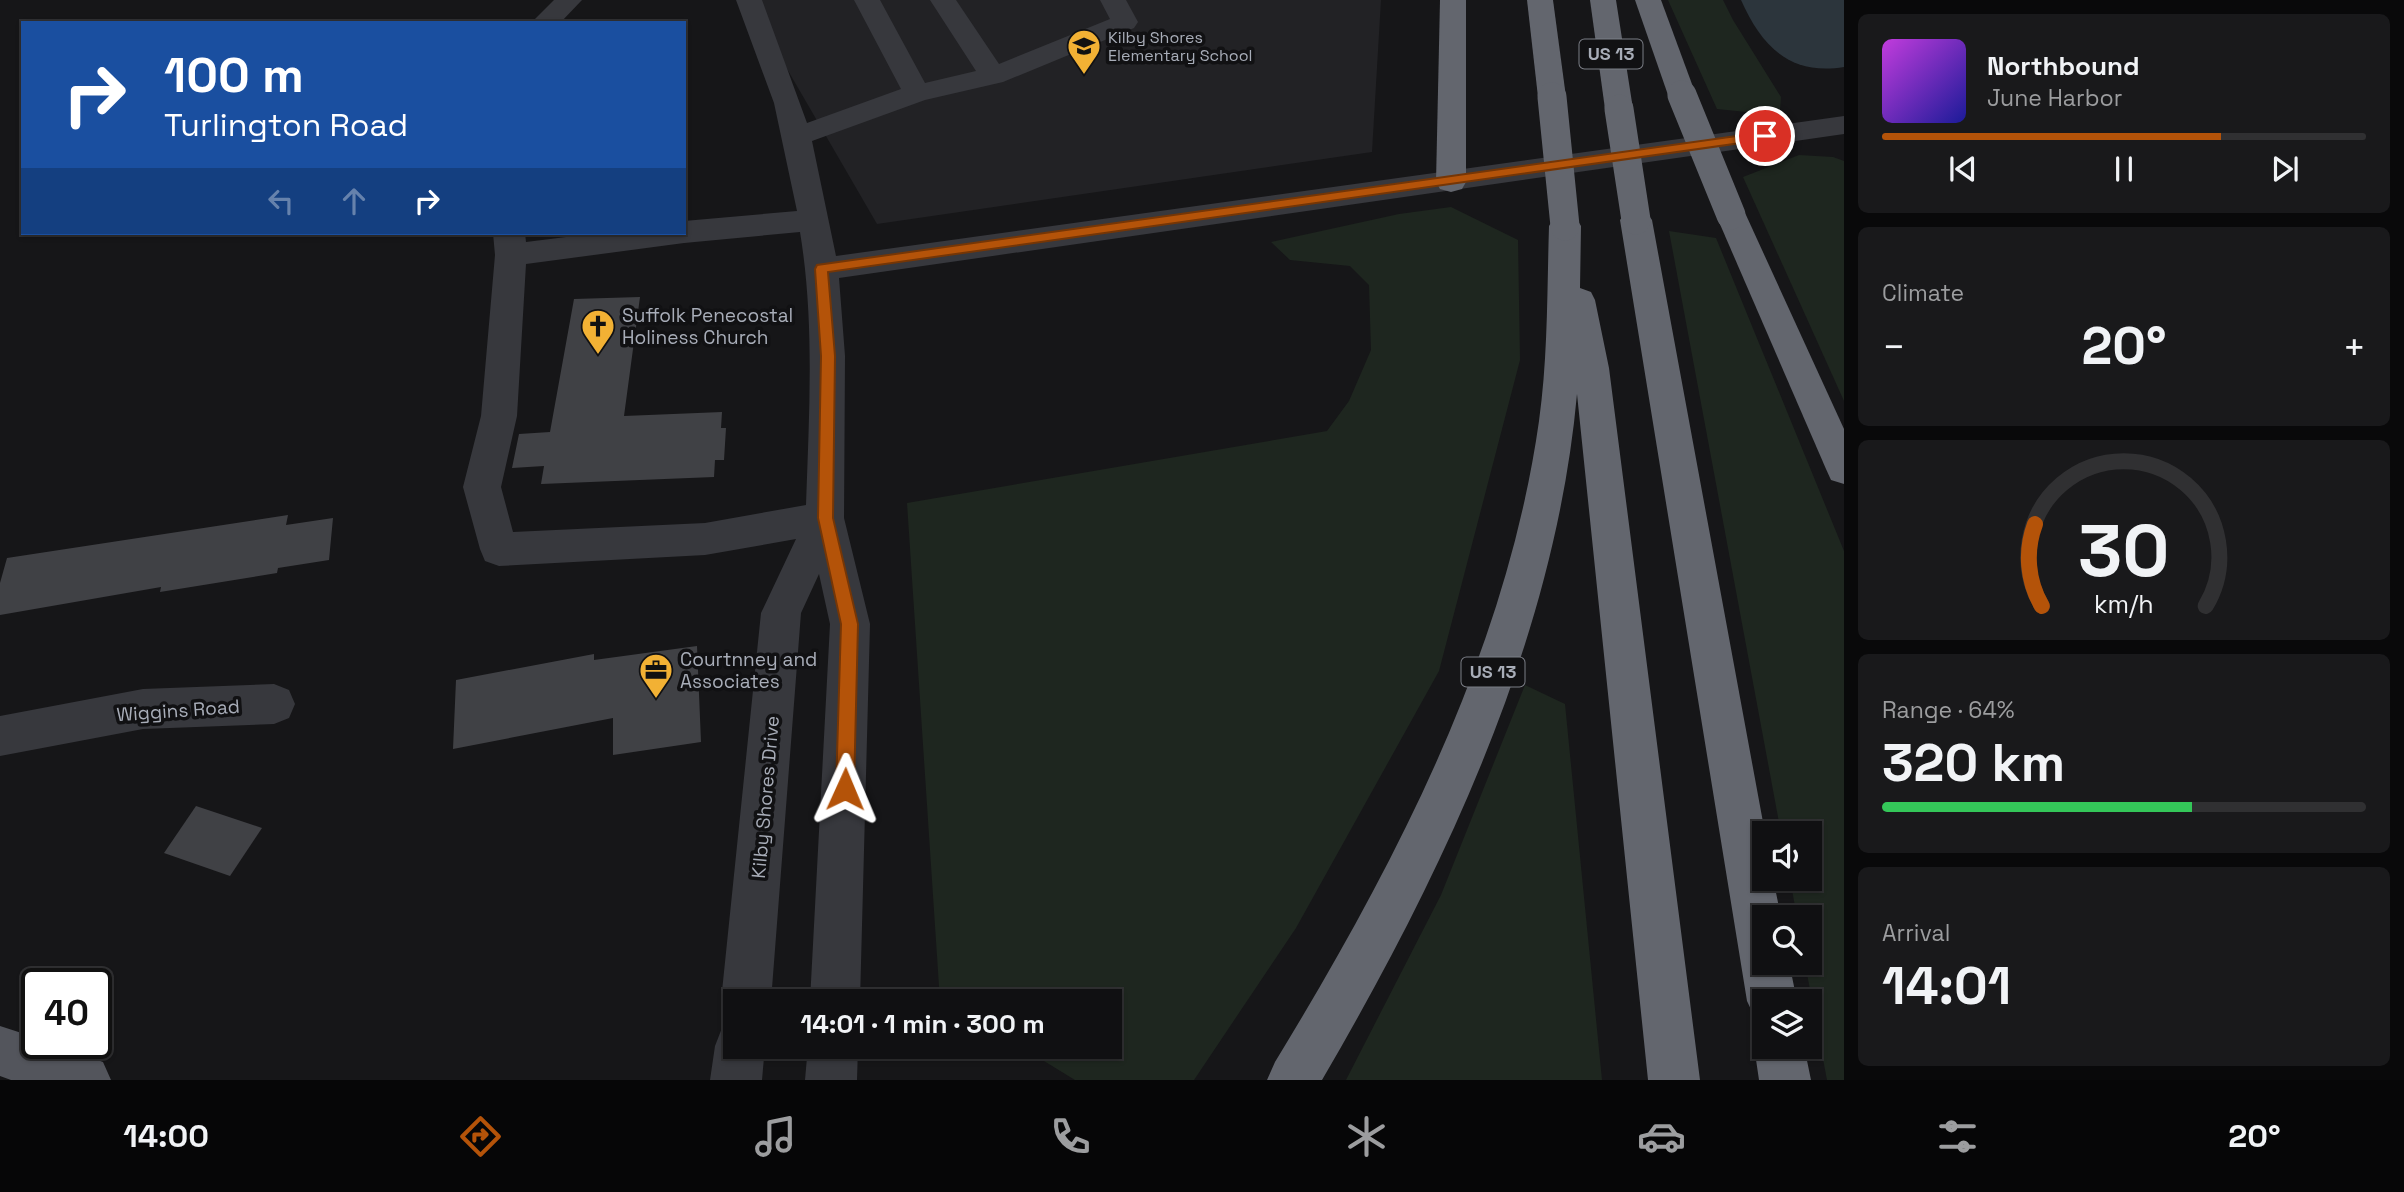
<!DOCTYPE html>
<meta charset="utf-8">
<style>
:root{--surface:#101012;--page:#19191b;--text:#f1f3f6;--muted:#9c9d9f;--line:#303032;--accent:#b45309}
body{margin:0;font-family:"Space Grotesk",sans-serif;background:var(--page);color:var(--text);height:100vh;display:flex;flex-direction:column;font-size:26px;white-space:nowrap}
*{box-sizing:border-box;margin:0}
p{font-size:23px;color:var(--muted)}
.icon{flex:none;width:38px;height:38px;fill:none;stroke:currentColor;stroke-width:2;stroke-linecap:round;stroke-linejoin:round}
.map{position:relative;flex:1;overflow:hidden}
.details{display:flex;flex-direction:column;gap:14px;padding:14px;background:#09090a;width:560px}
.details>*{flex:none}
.top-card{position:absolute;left:21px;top:21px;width:665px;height:214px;border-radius:0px;box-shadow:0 2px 5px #0004,0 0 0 2px var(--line);background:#1a4fa0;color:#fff;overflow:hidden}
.tools{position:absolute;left:1752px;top:821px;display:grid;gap:14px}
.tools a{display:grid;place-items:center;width:70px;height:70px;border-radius:0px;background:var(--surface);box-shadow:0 2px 5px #0004,0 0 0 2px var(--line);font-size:35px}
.speed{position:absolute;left:21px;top:968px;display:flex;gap:14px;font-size:35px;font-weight:700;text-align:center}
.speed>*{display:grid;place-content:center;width:91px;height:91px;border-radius:50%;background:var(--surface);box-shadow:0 2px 5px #0004,0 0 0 2px var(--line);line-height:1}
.speed .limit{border:4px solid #111;border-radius:10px;background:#fff;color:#111}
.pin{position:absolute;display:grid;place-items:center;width:60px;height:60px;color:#fff;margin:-30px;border:4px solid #fff;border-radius:50%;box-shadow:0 2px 7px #0007}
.me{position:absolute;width:77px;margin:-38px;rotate:1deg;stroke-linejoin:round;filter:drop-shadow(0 0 5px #0008)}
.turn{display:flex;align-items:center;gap:24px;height:147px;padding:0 28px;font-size:32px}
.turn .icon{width:91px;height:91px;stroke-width:2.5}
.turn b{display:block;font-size:49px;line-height:60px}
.lanes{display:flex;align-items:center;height:66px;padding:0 28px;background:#0003;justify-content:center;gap:35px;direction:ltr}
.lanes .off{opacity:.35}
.big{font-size:52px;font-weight:700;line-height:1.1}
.details .card{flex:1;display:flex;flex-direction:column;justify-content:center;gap:10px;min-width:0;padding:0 24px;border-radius:10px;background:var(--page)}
.details .dial{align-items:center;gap:0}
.dial svg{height:182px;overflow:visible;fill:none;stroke:var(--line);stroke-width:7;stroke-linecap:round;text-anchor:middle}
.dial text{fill:var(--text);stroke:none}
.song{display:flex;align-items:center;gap:21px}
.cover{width:84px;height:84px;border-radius:10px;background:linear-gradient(135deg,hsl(290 70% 55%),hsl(240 70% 35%))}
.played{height:7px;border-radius:4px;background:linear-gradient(90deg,var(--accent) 70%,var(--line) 70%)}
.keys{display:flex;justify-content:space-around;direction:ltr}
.heat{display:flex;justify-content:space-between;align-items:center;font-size:38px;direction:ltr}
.charge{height:10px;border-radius:5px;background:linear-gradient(90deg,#34c759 64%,var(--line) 0)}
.trip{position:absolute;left:723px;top:989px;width:399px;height:70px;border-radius:0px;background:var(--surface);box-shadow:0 2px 5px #0004,0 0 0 2px var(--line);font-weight:700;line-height:70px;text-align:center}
.dock{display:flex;height:112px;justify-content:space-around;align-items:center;background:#060607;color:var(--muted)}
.dock .icon{width:49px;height:49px}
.dock .current{color:var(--accent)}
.dock b{font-size:32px;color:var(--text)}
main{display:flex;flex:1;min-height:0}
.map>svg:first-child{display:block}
.built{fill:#222225}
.green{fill:#1e261f}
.water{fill:#2c353c}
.building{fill:#404145}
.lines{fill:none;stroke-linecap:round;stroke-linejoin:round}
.minor{fill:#37383d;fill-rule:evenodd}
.major{fill:#53555c;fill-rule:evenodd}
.highway{fill:#63666e;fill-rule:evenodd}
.highway-bridge{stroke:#63666e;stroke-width:29}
.route{fill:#b45309;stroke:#753606;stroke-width:2}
.labels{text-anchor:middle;stroke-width:7;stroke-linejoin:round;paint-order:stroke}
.far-poi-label{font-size:16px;fill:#a8adb8;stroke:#111113;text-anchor:start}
.shield{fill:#111113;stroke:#7b7e86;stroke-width:2}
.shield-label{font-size:18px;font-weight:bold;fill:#a8adb8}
.poi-label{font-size:19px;fill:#a8adb8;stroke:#111113;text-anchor:start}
.street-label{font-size:19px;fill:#a8adb8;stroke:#111113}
</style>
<main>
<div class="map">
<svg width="1844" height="1080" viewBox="0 0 1844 1080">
<rect width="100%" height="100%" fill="#161618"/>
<!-- built -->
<polygon class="built" points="747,0 1381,0 1372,152 877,224"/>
<!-- green -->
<g class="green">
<polygon points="1668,0 1723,0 1733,20 1781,97 1780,110 1766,114 1717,109"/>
<polygon points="1799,155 1833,157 1844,161 1844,401 1743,177"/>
<polygon points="1451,207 1518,240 1520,360 1439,671 1296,928 1194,1080 1075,1080 1044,1061 1013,1047 1110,1046 1110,1001 940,1001 907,503 1327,431 1349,401 1371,350 1369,285 1350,266 1290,260 1271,242 1399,214"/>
<polygon points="1669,231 1716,238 1844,551 1844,1080 1827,1080 1805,963 1810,962 1810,917 1797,917 1790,879 1810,878 1810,833 1781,833"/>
<polygon points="1525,685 1565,704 1602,1080 1346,1080 1441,895"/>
</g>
<!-- water -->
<path class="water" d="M1741,0h103v67c-55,9 -83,-22 -103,-67z"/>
<!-- building -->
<g class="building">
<polygon points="640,297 624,416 722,412 721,428 726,428 724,460 715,460 714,477 541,484 544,466 512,468 519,434 550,432 574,299"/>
<polygon points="288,515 286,525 333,518 329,560 278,568 277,573 160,592 161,587 0,615 0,583 7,558"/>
<polygon points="697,646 701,742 613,755 613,718 453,749 456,680 594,654 594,660"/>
<polygon points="196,806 262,828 230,876 164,853"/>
</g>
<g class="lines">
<!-- minor -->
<g class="minor">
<polygon points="554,0 582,0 560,23 531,23"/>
<path d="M736,0h26l45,123 94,-34 -47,-89h26l45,83 51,-12 -46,-71h26l43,64 111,-45 -10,-19h26l12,22 -4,6 -131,54 -78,18 -113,41 24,115 1008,-140v18l-1005,144 6,78 -1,162 26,106 -10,377h-50l20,-377 -11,-50 -18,39 -30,388h-36v20l-6,-3 -8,-17 40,-388 35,-74 -91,16 -206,11 -14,-5 -5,-12 -17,-62 18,-71 14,-161 -2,-22h32l1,9 72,-9h86v-12l113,-10 -23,-108zM800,232c15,91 9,182 6,273l-101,18 -192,9 -12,-45 16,-71 9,-152 158,-21z"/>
<polygon points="274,684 289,690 295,704 289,718 274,724 143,729 0,756 0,716 143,689"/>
<polygon points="735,1023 735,1046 765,1046 762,1080 710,1080 715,1046 722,1028"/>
<polygon points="808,1046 858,1046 857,1080 805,1080"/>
</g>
<!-- major -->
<polygon class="major" points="0,1026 37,1038 37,1043 51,1043 103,1062 111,1080 11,1080 0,1076"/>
<!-- highway -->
<g class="highway">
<polygon points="1440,0 1466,0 1466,182 1462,189 1451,192 1440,189 1436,182"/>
<polygon points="1527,0 1553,0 1566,97 1562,103 1552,106 1542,103 1538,97"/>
<polygon points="1590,0 1616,0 1633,109 1629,115 1619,118 1609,115 1605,109"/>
<polygon points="1635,0 1661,0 1696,95 1692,101 1682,104 1672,101 1668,95"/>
<polygon points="1731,204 1742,208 1746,215 1844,429 1844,484 1831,480 1826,469 1716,215 1720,208"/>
<polygon points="1636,209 1647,213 1652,220 1765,833 1764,878 1773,878 1781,917 1764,917 1764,962 1789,962 1797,1001 1764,1001 1764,1022 1755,1018 1747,1001 1620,220 1625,213"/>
<path d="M1565,215l11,3 5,8 -1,62 11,4 4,8 14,68 91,712h-52l-71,-686c-22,244 -133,477 -255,686h-55l8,-18c120,-197 231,-409 264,-641 9,-64 8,-130 10,-195l5,-8z"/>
<polygon points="1764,1027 1764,1046 1804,1046 1811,1080 1759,1080 1754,1046"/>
</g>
<!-- highway-bridge -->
<g class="highway-bridge">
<polyline points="1682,95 1731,215"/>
<polyline points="1552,97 1565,226"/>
<polyline points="1619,109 1636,220"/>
</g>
</g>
<!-- route -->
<polygon class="route" points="1765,132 1771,136 1769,139 828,272 835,356 833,518 858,624 854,789 852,795 845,797 839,795 836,789 841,624 818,518 821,356 815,269 817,265"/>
<!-- icons -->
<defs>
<symbol id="school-pin" viewBox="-11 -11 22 30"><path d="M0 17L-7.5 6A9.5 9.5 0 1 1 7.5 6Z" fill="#f2b134" stroke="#111113"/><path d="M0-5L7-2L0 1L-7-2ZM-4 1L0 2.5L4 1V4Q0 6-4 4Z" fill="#111"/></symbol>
<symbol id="church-pin" viewBox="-11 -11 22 30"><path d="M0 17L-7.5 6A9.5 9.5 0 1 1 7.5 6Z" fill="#f2b134" stroke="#111113"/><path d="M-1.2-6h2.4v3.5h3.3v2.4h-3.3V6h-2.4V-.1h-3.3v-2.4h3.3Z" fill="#111"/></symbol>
<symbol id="office-pin" viewBox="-11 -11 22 30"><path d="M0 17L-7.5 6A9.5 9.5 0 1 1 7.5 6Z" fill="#f2b134" stroke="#111113"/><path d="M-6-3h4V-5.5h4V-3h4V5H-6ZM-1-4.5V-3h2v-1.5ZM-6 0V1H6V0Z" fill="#111"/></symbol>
</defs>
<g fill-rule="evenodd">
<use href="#school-pin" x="1065" y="27" width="38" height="52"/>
<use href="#church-pin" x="579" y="307" width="38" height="52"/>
<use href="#office-pin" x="637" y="651" width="38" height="52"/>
</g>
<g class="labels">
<!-- far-poi labels -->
<g class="far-poi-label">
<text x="1108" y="43">Kilby Shores<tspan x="1108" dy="18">Elementary School</tspan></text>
</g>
<!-- shield labels -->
<g class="shield">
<rect x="1579.5" y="39.5" width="63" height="29" rx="5"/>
<rect x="1461.5" y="657.5" width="63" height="29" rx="5"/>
</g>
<g class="shield-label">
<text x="1611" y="60">US 13</text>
<text x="1493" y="678">US 13</text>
</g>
<!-- poi labels -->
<g class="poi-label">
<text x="622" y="322">Suffolk Penecostal<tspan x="622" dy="22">Holiness Church</tspan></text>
<text x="680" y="666">Courtnney and<tspan x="680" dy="22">Associates</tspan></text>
</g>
<!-- street labels -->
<g class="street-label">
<text transform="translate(178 710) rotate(-4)" y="7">Wiggins Road</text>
<text transform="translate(765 797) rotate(-85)" y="7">Kilby Shores Drive</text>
</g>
</g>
</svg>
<div class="tools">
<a><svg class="icon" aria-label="sound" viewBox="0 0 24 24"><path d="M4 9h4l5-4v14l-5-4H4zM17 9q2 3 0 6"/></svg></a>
<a><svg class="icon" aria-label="search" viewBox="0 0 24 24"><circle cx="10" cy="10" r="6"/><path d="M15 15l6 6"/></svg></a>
<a><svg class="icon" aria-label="layers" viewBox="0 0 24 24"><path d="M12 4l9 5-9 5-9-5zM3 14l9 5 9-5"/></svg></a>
</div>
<div class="speed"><div class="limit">40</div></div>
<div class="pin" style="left:1765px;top:136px;background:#d93025"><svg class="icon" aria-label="arrive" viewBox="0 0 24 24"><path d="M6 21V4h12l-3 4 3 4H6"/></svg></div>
<svg class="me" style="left:845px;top:789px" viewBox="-20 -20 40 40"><path d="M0-17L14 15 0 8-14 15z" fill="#b45309" stroke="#fff" stroke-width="4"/></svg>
<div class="trip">14:01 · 1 min · 300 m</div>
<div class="top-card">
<div class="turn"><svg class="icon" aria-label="right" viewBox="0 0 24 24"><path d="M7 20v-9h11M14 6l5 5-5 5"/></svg><div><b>100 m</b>Turlington Road</div></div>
<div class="lanes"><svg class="icon off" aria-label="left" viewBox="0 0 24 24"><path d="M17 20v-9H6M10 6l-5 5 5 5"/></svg><svg class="icon off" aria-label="ahead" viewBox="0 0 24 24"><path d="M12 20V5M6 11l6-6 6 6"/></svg><svg class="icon" aria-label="right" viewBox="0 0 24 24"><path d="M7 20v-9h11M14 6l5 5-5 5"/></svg></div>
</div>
</div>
<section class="details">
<div class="card">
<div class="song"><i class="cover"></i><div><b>Northbound</b><p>June Harbor</p></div></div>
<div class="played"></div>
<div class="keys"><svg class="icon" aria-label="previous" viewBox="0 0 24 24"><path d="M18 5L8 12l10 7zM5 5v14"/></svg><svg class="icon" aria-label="pause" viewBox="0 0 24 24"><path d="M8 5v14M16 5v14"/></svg><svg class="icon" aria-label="next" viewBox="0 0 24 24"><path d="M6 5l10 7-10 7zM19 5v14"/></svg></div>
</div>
<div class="card"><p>Climate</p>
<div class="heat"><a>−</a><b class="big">20°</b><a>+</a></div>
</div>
<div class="card dial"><svg viewBox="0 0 100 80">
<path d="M14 69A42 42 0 1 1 86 69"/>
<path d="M14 69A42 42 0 0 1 11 33" stroke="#b45309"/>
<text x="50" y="56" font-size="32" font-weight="700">30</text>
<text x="50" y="72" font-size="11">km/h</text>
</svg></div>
<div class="card"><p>Range · 64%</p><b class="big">320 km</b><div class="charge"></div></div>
<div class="card"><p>Arrival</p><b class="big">14:01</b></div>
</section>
</main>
<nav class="dock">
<b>14:00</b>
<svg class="icon current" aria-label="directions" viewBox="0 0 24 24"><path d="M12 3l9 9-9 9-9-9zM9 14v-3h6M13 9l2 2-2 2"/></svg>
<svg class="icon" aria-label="music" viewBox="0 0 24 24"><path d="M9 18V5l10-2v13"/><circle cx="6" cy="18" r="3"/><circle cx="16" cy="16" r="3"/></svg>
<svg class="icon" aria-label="phone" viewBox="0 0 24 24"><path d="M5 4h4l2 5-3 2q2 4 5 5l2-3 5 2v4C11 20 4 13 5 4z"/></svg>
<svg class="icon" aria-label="climate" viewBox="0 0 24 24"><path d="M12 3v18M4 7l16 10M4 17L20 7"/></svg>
<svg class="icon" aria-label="car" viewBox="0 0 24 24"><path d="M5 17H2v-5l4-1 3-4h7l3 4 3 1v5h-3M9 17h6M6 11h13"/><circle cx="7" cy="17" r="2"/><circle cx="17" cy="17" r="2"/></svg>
<svg class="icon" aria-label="filters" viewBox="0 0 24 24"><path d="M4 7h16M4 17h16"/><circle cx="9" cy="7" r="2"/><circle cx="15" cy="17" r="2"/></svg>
<b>20°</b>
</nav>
